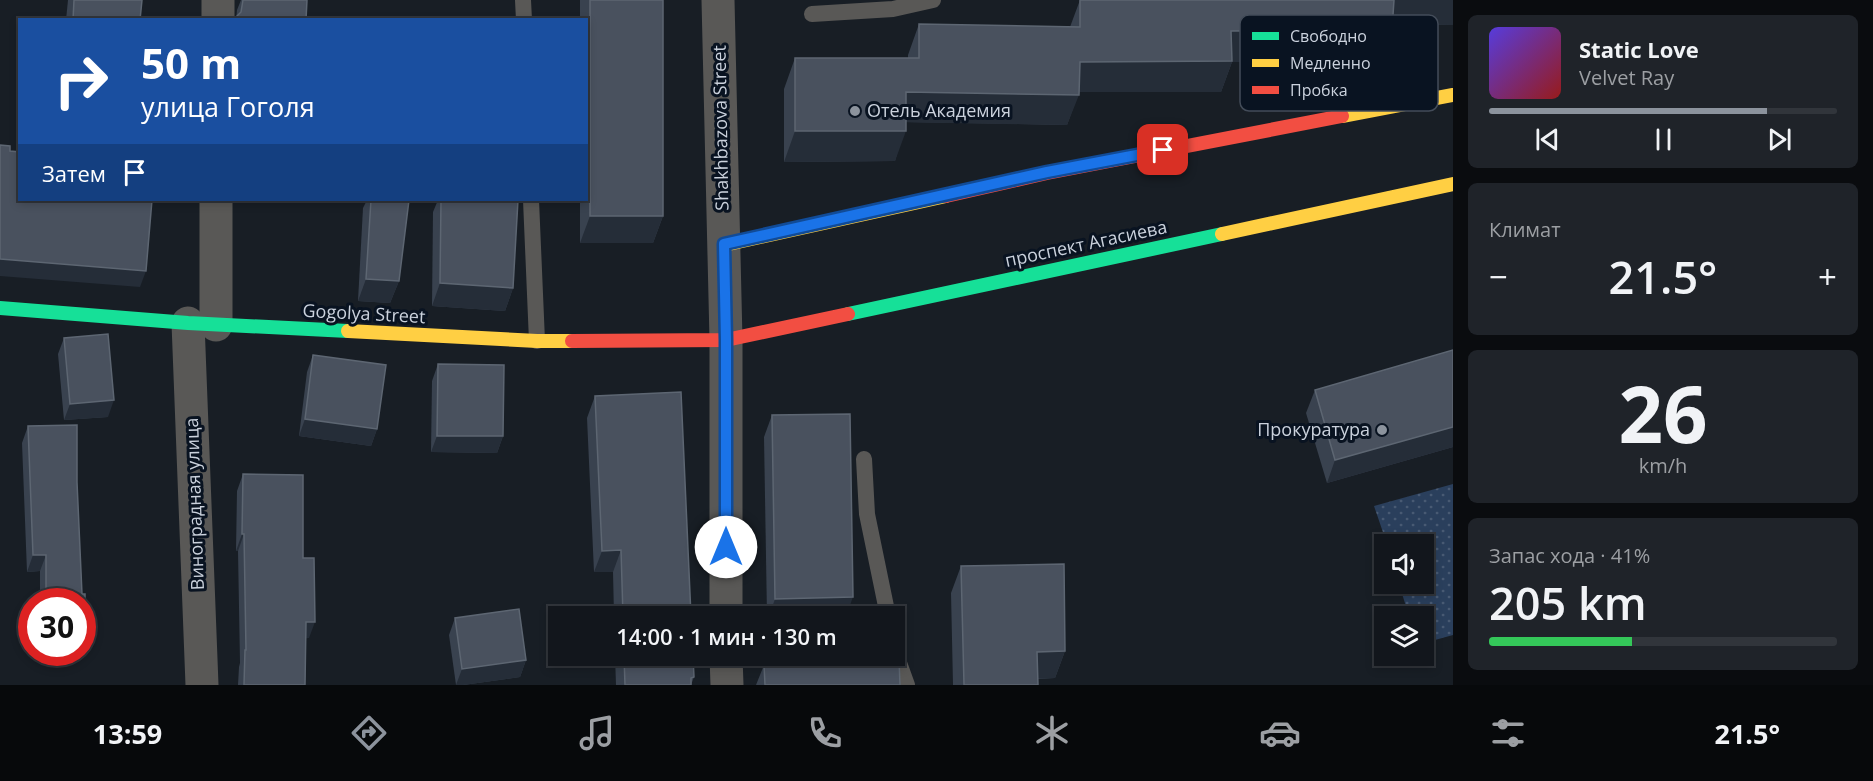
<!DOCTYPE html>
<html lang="ru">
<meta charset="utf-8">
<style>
:root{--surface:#12161c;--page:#1f2329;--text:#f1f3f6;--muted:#9c9fa3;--line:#31353b;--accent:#8c939d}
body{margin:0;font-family:"Open Sans",sans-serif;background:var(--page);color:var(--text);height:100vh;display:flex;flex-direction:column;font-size:22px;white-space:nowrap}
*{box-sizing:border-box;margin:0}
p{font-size:20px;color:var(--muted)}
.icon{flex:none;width:33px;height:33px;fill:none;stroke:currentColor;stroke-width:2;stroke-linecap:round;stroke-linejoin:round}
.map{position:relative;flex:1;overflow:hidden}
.details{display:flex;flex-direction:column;gap:15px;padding:15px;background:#0a0c0f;width:420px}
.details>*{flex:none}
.top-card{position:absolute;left:18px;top:18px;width:570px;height:183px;border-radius:0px;box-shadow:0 3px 9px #0003,0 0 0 2px var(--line);background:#1a4fa0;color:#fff;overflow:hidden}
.buttons{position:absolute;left:1374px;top:534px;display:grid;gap:12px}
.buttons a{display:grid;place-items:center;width:60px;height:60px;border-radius:0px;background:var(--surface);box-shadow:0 3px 9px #0003,0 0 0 2px var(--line);font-size:30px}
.speed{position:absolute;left:18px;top:588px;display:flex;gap:12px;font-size:30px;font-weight:700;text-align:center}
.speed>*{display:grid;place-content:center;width:78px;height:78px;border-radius:50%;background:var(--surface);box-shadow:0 3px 9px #0003,0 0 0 2px var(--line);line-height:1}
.speed .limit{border:9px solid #d22;background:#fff;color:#111}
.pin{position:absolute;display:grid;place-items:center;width:51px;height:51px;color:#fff;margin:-26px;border-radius:12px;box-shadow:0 3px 9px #0006}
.me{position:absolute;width:66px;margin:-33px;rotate:0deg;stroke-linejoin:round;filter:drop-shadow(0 0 4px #0008)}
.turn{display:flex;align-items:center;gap:21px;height:126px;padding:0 24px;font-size:27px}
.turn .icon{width:78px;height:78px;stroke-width:2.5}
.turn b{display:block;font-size:42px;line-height:51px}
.then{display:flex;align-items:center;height:57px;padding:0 24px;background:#0003;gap:12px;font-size:22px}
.big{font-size:45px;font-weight:600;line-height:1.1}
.details .widget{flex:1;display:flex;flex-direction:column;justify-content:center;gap:9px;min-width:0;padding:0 21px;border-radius:9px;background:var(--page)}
.details .dial{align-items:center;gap:0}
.dial b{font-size:78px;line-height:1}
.song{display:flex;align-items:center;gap:18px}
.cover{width:72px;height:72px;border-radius:9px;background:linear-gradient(135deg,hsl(250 70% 55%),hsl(0 70% 35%))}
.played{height:6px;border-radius:3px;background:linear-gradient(90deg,var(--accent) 80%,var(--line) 80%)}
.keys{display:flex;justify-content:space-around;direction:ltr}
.heat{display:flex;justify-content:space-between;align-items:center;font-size:33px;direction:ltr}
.charge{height:9px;border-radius:4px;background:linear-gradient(90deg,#34c759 41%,var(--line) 0)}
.trip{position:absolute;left:548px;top:606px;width:357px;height:60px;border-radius:0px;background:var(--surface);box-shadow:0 3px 9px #0003,0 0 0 2px var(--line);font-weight:600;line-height:60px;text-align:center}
.tabs{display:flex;height:96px;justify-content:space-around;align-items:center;background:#07090b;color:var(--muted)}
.tabs .icon{width:42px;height:42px}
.tabs .active{color:var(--accent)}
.tabs b{font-size:27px;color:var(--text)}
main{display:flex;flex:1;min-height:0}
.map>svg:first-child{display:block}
.park{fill:url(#park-dots)}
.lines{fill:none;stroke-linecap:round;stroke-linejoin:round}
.lane{stroke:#595856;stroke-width:16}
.street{stroke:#595856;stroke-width:33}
.fast{stroke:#16e098;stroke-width:14}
.slow{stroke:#ffcf43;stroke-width:14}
.jam{stroke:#f24e42;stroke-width:14}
.wall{fill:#39424f}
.shaded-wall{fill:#252d38}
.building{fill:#49515e;stroke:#5d6672;stroke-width:1.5}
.route-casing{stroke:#114b97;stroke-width:15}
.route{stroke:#1a73e8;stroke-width:10}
.poi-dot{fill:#8c939d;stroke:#091321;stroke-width:2}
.labels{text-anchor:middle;stroke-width:6;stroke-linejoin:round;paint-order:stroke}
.poi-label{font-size:18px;fill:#cbd2dd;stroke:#091321;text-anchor:start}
.street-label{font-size:18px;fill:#cbd2dd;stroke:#091321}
.key{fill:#091321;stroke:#434c59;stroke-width:1.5}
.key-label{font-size:16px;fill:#cbd2dd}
</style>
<main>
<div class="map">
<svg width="1453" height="685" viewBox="0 0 1453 685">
<defs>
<pattern id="park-dots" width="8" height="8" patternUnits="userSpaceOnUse" patternTransform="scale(1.5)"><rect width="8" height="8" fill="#2a3f5c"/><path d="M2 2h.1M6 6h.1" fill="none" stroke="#485a73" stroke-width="1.8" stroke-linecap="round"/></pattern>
</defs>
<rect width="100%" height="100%" fill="#181e25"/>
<!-- park -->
<polygon class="park" points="1453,484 1453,635 1424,643 1424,616 1409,616 1399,584 1424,584 1424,544 1387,544 1374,506"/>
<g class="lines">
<!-- lane -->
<g class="lane">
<polyline points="523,0 524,20"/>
<polyline points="812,14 893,9 933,0"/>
<polyline points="531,200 537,341"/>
<polyline points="864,459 867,514 888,616"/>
<polyline points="894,649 907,685"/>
</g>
<!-- street -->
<g class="street">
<polyline points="718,0 726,340 726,616"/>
<polyline points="218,20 218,0"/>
<polyline points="188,323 202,685"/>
<polyline points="216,325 216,200"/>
<polyline points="726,656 727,685"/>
</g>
<!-- fast -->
<g class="fast">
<polyline points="0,308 188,323 348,331"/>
<polyline points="848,314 1222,234"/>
</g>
<!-- slow -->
<g class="slow">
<polyline points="1342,116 1453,95"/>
<polyline points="1222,234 1453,184"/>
<polyline points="724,245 946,196"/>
<polyline points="348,331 537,341 572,341"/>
</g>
<!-- jam -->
<g class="jam">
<polyline points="946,196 1047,173 1342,116"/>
<polyline points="572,341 726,340 848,314"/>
</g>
</g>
<!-- wall -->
<g class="wall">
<polygon points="68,0 142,0 140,20 66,20"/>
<polygon points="241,0 307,0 306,20 236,20 237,10"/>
<polygon points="580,0 663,0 663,216 653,243 580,243 580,200 586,200 586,20 580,20"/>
<polygon points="1080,0 1453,0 1453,25 1393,24 1392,30 1381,61 1232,62 1221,92 1079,92 1067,125 906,122 895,161 784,162 784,89 795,58 908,58 908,55 919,24 1070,27"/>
<polygon points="367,200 409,200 399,281 390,303 358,301 363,208"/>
<polygon points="438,200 518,200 513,288 505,311 432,306 433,212"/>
<polygon points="64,338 108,417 64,420 58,354"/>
<polygon points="1453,350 1453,447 1327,483 1306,413 1315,390"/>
<polygon points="313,355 377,429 371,446 299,436 307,372"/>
<polygon points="438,364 503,436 497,453 431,452 432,381"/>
<polygon points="595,396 691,616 614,616 613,572 594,572 587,418"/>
<polygon points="772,415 846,616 767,616 764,437"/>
<polygon points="77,425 77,482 82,594 85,594 85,643 82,650 82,602 40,602 40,571 27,572 22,443 28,426"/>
<polygon points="243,474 303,558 309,638 306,638 305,685 238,685 239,667 240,663 238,551 236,551 237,491"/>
<polygon points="961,566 1065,651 1055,678 1038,679 1038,685 953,685 951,593"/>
<polygon points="455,618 526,660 520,677 463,685 456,685 449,635"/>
<polygon points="615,656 693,656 694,677 691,685 616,685"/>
<polygon points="764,665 900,685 756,685"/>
</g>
<!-- shaded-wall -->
<g class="shaded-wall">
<polygon points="1392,0 1453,0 1453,25 1383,24"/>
<polygon points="1392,30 1381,61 1232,62 1221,92 1069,92 1080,62 1231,31"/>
<polygon points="906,92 1079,95 1067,125 895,122"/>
<polygon points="795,131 906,131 895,161 784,162"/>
<polygon points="590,216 663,216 653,243 580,243"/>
<polygon points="0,259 146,271 140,287 0,276"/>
<polygon points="366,279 399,281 390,303 358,301"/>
<polygon points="440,283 513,288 505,311 432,306"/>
<polygon points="114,400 108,417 64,420 70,404"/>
<polygon points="305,419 377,429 371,446 299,436"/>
<polygon points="1453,427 1453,447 1327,483 1335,460"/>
<polygon points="437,436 503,436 497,453 431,452"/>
<polygon points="242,534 244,534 238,551 236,551"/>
<polygon points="621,550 613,572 594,572 602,551"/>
<polygon points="33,555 46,555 40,571 27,572"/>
<polygon points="853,597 846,616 769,616 775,599"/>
<polygon points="306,622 315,622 309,638 300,639"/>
<polygon points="1065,651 1055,678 1027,679 1037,652"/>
<polygon points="43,652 82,652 79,660 40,660"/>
<polygon points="526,660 520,677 463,685 456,685 462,669"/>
</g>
<!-- building -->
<g class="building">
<polygon points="74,0 142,0 140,20 73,20"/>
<polygon points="243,0 307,0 306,20 237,20 237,16 241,12"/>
<rect x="590" y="0" width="73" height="216"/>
<polygon points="1080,0 1394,0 1392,30 1231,31 1232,61 1080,62 1079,95 906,92 906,131 795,131 795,58 919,58 919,24 1080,27"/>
<polygon points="0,145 10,146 10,151 20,152 20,200 152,200 146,271 0,259"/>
<polygon points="371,200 409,200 399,281 366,279"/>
<polygon points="441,200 518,200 513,288 440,283"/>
<polygon points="108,334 114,400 70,404 64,338"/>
<polygon points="1453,350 1453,427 1335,460 1315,390"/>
<polygon points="313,355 386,365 377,429 305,419"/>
<polygon points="438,364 504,365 503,436 437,436"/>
<polygon points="681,392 691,616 623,616 621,550 602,551 595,396"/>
<polygon points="850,414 853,597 775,599 772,415"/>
<polygon points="77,425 77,482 82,594 85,594 85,643 82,643 82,602 46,602 46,555 33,555 28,426"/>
<polygon points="243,474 303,475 303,558 314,558 315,622 306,622 305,685 244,685 245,650 246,650 244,534 242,534"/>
<polygon points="1064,564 1065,651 1037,652 1038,685 964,685 961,566"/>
<polygon points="519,609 526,660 462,669 455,618"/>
<polygon points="624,656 693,656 694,677 691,678 691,685 625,685"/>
<polygon points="899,659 900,685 765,685 764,665"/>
</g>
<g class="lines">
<defs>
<polyline id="route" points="726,547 726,340 724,244 1047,172 1163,150"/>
</defs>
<!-- route casing -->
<use href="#route" class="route-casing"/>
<!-- route -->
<use href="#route" class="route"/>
</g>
<!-- markers -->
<g class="poi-dot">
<circle cx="855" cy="111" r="6"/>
<circle cx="1382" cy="430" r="6"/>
</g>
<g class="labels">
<!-- poi labels -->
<g class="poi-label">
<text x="867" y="117">Отель Академия</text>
<text x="1370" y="436" text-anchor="end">Прокуратура</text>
</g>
<!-- street labels -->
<g class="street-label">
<text transform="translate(721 128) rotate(-91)" y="6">Shakhbazova Street</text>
<text transform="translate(1086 244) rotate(-12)" y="6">проспект Агасиева</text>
<text transform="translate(364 314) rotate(3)" y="6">Gogolya Street</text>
<text transform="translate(195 504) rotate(-92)" y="6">Виноградная улица</text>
</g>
</g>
<!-- legend -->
<rect x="1240" y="15" width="198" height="96" rx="9" class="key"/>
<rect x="1252" y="32" width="27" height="8" fill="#16e098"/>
<rect x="1252" y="59" width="27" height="8" fill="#ffcf43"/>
<rect x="1252" y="86" width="27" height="8" fill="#f24e42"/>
<g class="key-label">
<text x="1290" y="42">Свободно</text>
<text x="1290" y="69">Медленно</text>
<text x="1290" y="96">Пробка</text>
</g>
</svg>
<div class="buttons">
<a><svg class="icon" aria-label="sound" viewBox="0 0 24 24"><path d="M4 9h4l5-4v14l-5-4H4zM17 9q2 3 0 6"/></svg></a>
<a><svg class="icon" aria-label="layers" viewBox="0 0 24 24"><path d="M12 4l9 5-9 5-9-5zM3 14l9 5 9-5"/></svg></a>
</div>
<div class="speed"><div class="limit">30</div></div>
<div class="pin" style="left:1163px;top:150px;background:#d93025"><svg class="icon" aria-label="arrive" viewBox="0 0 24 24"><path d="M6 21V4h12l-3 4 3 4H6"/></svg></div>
<svg class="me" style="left:726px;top:547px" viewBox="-20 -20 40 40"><circle r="19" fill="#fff"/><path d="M0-13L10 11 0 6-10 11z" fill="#1a73e8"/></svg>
<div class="trip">14:00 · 1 мин · 130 m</div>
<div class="top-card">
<div class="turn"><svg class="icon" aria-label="right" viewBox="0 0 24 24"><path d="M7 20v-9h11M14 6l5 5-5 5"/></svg><div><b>50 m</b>улица Гоголя</div></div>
<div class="then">Затем<svg class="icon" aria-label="arrive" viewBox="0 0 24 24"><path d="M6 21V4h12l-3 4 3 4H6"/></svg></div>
</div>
</div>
<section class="details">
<div class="widget">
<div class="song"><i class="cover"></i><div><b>Static Love</b><p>Velvet Ray</p></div></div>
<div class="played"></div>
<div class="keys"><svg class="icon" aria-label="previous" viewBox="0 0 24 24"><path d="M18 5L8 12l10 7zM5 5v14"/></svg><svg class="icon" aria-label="pause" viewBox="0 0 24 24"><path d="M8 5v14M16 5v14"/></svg><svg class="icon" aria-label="next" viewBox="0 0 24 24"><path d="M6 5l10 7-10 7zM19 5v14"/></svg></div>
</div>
<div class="widget"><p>Климат</p>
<div class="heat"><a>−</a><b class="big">21.5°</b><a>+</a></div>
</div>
<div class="widget dial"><b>26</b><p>km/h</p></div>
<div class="widget"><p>Запас хода · 41%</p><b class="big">205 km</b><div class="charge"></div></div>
</section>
</main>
<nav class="tabs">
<b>13:59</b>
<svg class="icon active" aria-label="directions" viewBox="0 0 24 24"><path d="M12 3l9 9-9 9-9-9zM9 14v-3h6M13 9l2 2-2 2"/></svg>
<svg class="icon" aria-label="music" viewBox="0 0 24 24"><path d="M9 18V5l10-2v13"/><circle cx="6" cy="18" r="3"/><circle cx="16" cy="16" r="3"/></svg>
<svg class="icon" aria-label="phone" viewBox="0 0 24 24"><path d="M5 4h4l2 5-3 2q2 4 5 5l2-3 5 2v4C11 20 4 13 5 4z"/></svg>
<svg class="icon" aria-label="climate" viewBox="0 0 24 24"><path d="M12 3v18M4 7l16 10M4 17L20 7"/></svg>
<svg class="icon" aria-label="car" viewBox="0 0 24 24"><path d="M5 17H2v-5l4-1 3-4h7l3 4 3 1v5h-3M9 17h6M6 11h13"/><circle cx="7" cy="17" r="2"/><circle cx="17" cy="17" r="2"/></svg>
<svg class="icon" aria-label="filters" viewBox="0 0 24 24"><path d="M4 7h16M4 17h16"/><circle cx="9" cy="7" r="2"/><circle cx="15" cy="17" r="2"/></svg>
<b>21.5°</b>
</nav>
